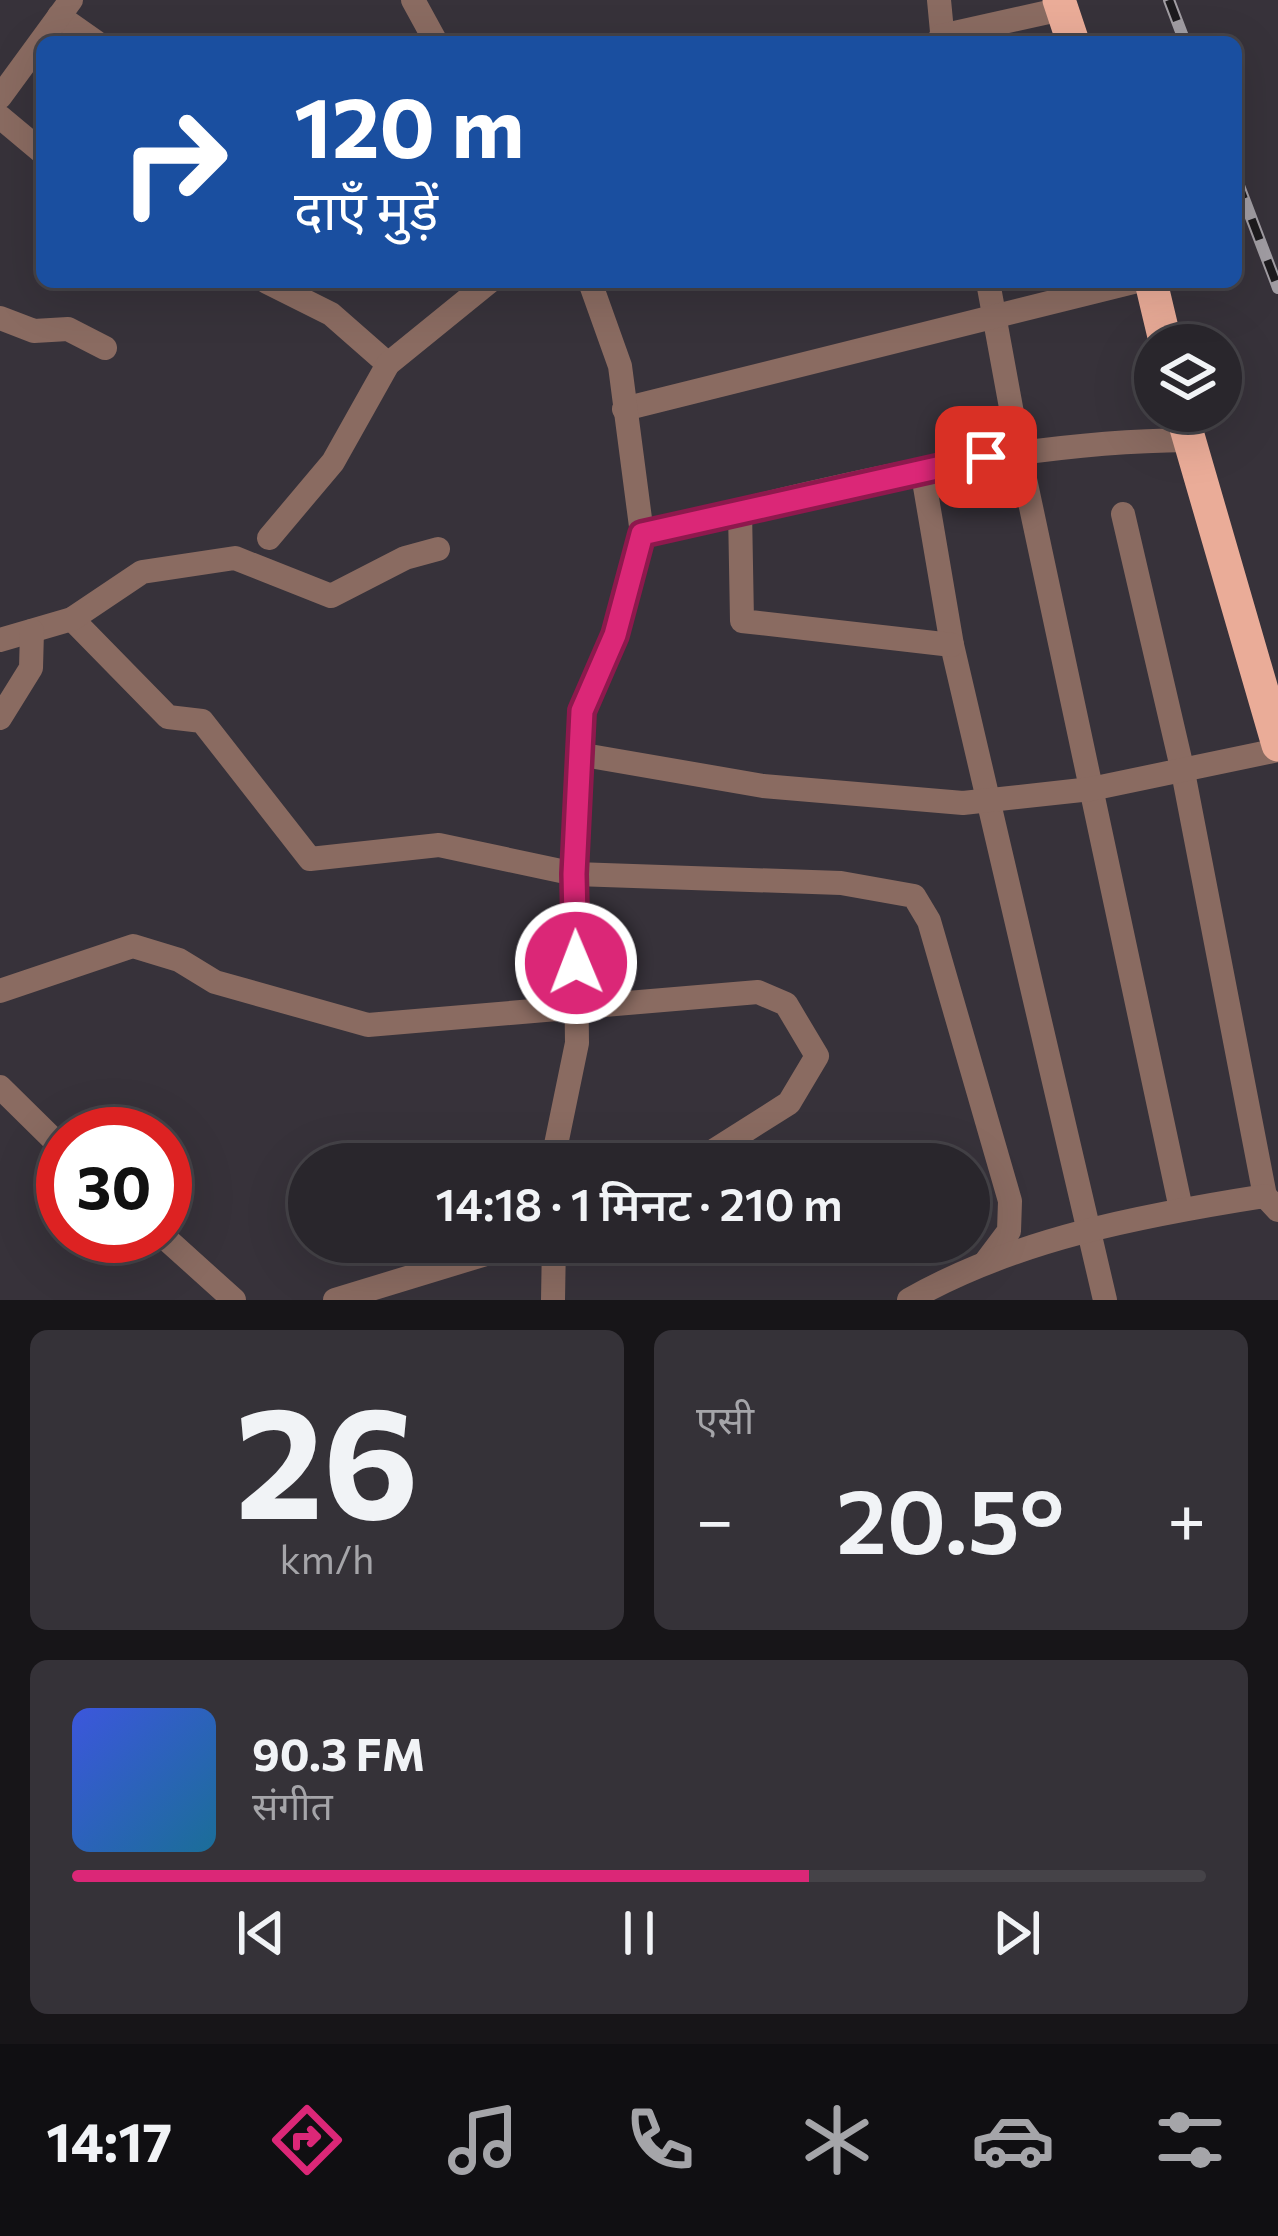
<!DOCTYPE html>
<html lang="hi">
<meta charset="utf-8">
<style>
:root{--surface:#29262c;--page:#353238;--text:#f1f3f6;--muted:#a5a5a9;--line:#454348;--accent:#db2777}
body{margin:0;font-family:Commissioner,"Noto Sans Devanagari",sans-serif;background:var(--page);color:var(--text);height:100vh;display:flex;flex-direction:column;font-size:45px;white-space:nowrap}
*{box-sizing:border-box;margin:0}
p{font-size:39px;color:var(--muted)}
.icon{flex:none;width:66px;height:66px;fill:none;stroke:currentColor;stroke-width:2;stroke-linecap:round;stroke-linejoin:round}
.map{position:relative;height:1300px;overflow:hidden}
.details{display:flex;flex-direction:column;gap:30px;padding:30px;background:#171518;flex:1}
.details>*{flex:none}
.guide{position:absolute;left:36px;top:36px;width:1206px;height:252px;border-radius:18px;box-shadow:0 12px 48px #0002,0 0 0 3px var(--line);background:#1a4fa0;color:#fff;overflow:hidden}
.fabs{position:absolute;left:1134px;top:324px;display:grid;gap:24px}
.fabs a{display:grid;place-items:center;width:108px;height:108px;border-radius:50%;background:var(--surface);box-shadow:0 12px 48px #0002,0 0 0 3px var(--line);font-size:60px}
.speed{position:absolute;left:36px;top:1107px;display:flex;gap:24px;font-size:60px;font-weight:700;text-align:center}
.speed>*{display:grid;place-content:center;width:156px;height:156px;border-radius:50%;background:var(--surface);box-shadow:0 12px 48px #0002,0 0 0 3px var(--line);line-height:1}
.speed .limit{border:18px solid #d22;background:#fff;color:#111}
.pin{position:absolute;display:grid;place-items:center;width:102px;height:102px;color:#fff;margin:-51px;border-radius:24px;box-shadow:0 6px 18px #0006}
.me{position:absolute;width:132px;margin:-66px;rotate:359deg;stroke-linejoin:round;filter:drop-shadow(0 0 9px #0008)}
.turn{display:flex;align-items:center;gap:42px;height:252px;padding:0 60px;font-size:54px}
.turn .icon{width:156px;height:156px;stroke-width:2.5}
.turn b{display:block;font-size:84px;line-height:102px}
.big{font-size:90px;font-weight:600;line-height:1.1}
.details .card{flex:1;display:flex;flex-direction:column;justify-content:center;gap:18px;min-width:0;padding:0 42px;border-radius:18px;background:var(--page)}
.details .dial{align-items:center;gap:0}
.dial b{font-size:156px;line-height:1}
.song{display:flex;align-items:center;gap:36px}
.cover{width:144px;height:144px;border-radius:18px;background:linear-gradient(135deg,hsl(230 70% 55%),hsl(200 70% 35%))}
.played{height:12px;border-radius:6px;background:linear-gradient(90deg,var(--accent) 65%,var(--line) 65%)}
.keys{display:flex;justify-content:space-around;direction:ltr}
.heat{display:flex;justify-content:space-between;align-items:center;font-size:66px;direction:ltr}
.details .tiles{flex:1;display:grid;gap:30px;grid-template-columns:1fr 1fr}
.card:last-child{grid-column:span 2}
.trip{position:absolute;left:288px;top:1143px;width:702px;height:120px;border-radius:60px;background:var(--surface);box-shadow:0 12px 48px #0002,0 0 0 3px var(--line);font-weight:600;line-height:120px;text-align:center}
.dock{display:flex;height:192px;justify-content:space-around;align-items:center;background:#100f12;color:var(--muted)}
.dock .icon{width:84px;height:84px}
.dock .active{color:var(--accent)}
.dock b{font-size:54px;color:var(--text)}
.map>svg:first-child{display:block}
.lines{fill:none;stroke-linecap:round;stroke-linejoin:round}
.minor{stroke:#8a6b61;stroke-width:24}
.trunk{stroke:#eaac98;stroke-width:33}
.rail-casing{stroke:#a19da3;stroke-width:12}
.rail{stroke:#1d1b1e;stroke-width:8;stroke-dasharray:22;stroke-linecap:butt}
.route-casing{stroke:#8e194d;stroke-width:30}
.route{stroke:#db2777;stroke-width:21}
</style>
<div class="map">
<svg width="1278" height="1300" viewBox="0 0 1278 1300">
<rect width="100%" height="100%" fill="#37323a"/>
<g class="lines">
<!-- minor -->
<g class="minor">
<polyline points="413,0 436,42"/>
<polyline points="939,0 943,42"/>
<polyline points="59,16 96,42"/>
<polyline points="941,36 1062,9"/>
<polyline points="0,97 71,0"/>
<polyline points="0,117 42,152"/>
<polyline points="267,282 331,314 388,364"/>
<polyline points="988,282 1019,451 1181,1209"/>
<polyline points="0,318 34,331 68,329 105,348"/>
<polyline points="624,409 1133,282"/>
<polyline points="922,469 952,645 1105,1300"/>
<polyline points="740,510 742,621 952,645"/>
<polyline points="1123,514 1183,772 1265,1196"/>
<path d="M642,534c180,-44 359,-92 545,-94"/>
<polyline points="269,538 333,462 388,364 489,282"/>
<polyline points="72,619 168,717 202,721 310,859 439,845 575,874 841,883 914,896 929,921 1010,1201 1009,1231 985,1263"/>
<polyline points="0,640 72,619 142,572 235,558 331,596 405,558 438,549"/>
<polyline points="0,718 31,668 32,631"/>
<polyline points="578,754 763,786 963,803 1091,789 1278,750"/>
<polyline points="0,991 133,946 179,960 215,982 368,1025 758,992 786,1004 817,1056 789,1103 693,1164"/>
<polyline points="0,1087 63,1149"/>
<polyline points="552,1164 577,1043 575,874 582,711 615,635 642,534 620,366 590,282"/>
<polyline points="163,1236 234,1300"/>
<polyline points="335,1300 525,1242"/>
<polyline points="553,1300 554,1242"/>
<path d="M909,1300c106,-61 235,-85 356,-104l13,14"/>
</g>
<!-- trunk -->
<g class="trunk">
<polyline points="1059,0 1073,42"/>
<polyline points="1151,282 1166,345"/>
<polyline points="1181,411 1278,745"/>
</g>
<defs>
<g id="rail">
<polyline points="1169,0 1185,42"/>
<polyline points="1236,178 1278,288"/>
</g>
</defs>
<!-- rail casing -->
<use href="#rail" class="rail-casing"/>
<!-- rail -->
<use href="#rail" class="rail"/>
</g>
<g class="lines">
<defs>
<polyline id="route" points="576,963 574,874 582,711 615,635 642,534 986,457"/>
</defs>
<!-- route casing -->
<use href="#route" class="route-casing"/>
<!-- route -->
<use href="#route" class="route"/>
</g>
</svg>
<div class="fabs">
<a><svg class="icon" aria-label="layers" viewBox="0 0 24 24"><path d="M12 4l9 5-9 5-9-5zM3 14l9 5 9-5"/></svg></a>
</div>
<div class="speed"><div class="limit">30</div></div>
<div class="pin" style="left:986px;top:457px;background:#d93025"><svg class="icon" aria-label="arrive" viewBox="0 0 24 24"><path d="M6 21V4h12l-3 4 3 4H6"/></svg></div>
<svg class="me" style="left:576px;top:963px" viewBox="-20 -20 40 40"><circle r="17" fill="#db2777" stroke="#fff" stroke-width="3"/><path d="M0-11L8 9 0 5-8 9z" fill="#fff"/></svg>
<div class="trip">14:18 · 1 मिनट · 210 m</div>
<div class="guide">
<div class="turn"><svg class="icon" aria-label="right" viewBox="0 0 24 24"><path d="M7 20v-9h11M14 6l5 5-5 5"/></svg><div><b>120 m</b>दाएँ मुड़ें</div></div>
</div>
</div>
<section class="details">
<div class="tiles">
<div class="card dial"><b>26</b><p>km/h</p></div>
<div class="card"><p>एसी</p>
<div class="heat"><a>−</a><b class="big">20.5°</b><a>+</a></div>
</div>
<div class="card">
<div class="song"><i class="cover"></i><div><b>90.3 FM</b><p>संगीत</p></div></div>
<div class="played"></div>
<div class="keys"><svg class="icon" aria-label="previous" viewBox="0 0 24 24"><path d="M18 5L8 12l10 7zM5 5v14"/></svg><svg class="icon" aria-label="pause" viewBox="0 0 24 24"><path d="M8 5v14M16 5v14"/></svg><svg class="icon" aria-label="next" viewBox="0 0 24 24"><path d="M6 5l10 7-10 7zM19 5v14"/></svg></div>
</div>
</div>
</section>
<nav class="dock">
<b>14:17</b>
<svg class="icon active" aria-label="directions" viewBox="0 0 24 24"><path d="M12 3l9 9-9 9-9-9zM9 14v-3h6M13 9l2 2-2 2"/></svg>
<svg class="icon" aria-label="music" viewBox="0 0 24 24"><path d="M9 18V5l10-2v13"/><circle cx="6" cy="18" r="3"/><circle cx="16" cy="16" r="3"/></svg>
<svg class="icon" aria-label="phone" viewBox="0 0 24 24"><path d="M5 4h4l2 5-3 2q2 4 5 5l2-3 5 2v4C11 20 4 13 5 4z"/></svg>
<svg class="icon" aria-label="climate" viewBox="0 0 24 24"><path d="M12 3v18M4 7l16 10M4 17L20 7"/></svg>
<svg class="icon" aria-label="car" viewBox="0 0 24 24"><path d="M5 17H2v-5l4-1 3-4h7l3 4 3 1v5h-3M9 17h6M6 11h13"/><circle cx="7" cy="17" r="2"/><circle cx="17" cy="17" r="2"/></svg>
<svg class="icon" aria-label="filters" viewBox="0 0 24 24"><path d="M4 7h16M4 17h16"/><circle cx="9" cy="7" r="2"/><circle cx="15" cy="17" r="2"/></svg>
</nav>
